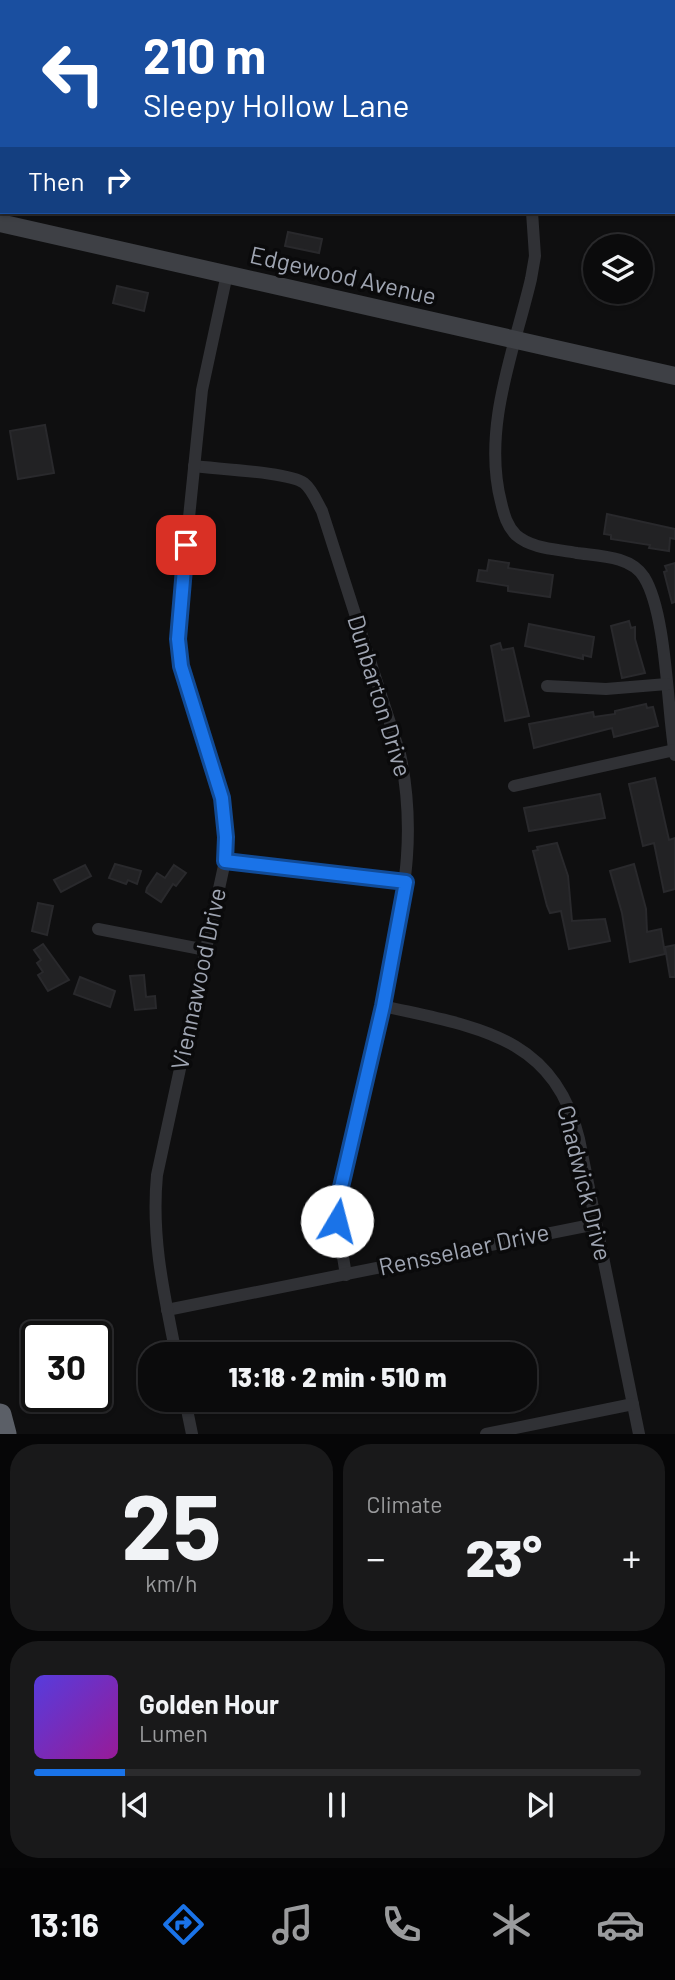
<!DOCTYPE html>
<meta charset="utf-8">
<style>
:root{--surface:#0b0b0c;--page:#19191a;--text:#f1f3f6;--muted:#9a9b9d;--line:#2b2b2d;--accent:#1a73e8}
body{margin:0;font-family:Barlow,sans-serif;background:var(--page);color:var(--text);height:100vh;display:flex;flex-direction:column;font-size:26px;white-space:nowrap}
*{box-sizing:border-box;margin:0}
p{font-size:23px;color:var(--muted)}
.icon{flex:none;width:38px;height:38px;fill:none;stroke:currentColor;stroke-width:2;stroke-linecap:round;stroke-linejoin:round}
.map{position:relative;height:1434px;overflow:hidden}
.drawer{display:flex;flex-direction:column;gap:10px;padding:10px;background:#060607;flex:1}
.drawer>*{flex:none}
.guide{position:absolute;left:0px;top:0px;width:676px;height:214px;box-shadow:0 2px 5px #0004,0 0 0 2px var(--line);background:#1a4fa0;color:#fff;overflow:hidden}
.buttons{position:absolute;left:583px;top:234px;display:grid;gap:14px}
.buttons a{display:grid;place-items:center;width:70px;height:70px;border-radius:50%;background:var(--surface);box-shadow:0 2px 5px #0004,0 0 0 2px var(--line);font-size:35px}
.speed{position:absolute;left:21px;top:1321px;display:flex;gap:14px;font-size:35px;font-weight:700;text-align:center}
.speed>*{display:grid;place-content:center;width:91px;height:91px;border-radius:50%;background:var(--surface);box-shadow:0 2px 5px #0004,0 0 0 2px var(--line);line-height:1}
.speed .limit{border:4px solid #111;border-radius:10px;background:#fff;color:#111}
.pin{position:absolute;display:grid;place-items:center;width:60px;height:60px;color:#fff;margin:-30px;border-radius:14px;box-shadow:0 4px 10px #0006}
.me{position:absolute;width:77px;margin:-38px;rotate:8deg;stroke-linejoin:round;filter:drop-shadow(0 0 5px #0008)}
.turn{display:flex;align-items:center;gap:24px;height:147px;padding:0 28px;font-size:32px}
.turn .icon{width:91px;height:91px;stroke-width:2.5}
.turn b{display:block;font-size:49px;line-height:60px}
.then{display:flex;align-items:center;height:66px;padding:0 28px;background:#0003;gap:14px;font-size:26px}
.big{font-size:52px;font-weight:800;line-height:1.1}
.drawer .card{flex:1;display:flex;flex-direction:column;justify-content:center;gap:10px;min-width:0;padding:0 24px;border-radius:28px;background:var(--page)}
.drawer .dial{align-items:center;gap:0}
.dial b{font-size:91px;line-height:1}
.song{display:flex;align-items:center;gap:21px}
.cover{width:84px;height:84px;border-radius:10px;background:linear-gradient(135deg,hsl(250 70% 55%),hsl(300 70% 35%))}
.played{height:7px;border-radius:4px;background:linear-gradient(90deg,var(--accent) 15%,var(--line) 15%)}
.keys{display:flex;justify-content:space-around;direction:ltr}
.heat{display:flex;justify-content:space-between;align-items:center;font-size:38px;direction:ltr}
.drawer .tiles{flex:1;display:grid;gap:10px;grid-template-columns:1fr 1fr}
.card:last-child{grid-column:span 2}
.trip{position:absolute;left:138px;top:1342px;width:399px;height:70px;border-radius:28px;background:var(--surface);box-shadow:0 2px 5px #0004,0 0 0 2px var(--line);font-weight:800;line-height:70px;text-align:center}
.dock{display:flex;height:112px;justify-content:space-around;align-items:center;background:#040405;color:var(--muted)}
.dock .icon{width:49px;height:49px}
.dock .current{color:var(--accent)}
.dock b{font-size:32px;color:var(--text)}
.map>svg:first-child{display:block}
.building{fill:#222224;stroke:#29292c;stroke-width:2}
.lines{fill:none;stroke-linecap:round;stroke-linejoin:round}
.street{stroke:#303135;stroke-width:12}
.secondary{stroke:#3e4045;stroke-width:18}
.highway{stroke:#5b5f67;stroke-width:23}
.route-casing{stroke:#114b97;stroke-width:18}
.route{stroke:#1a73e8;stroke-width:12}
.labels{text-anchor:middle;stroke-width:7;stroke-linejoin:round;paint-order:stroke}
.street-label{font-size:24px;fill:#9fa5b2;stroke:#0a0a0b}
</style>
<div class="map">
<svg width="675" height="1434" viewBox="0 0 675 1434">
<rect width="100%" height="100%" fill="#0f0f10"/>
<!-- building -->
<g class="building">
<polygon points="288,232 322,239 319,253 285,246"/>
<polygon points="117,286 148,293 144,311 113,303"/>
<polygon points="45,425 54,473 18,479 10,431"/>
<polygon points="607,514 675,529 675,539 670,538 669,551 649,548 650,545 611,539 611,535 604,534"/>
<polygon points="489,560 509,563 508,568 553,575 550,597 508,591 508,586 477,581 479,570 487,571"/>
<polygon points="675,563 675,602 672,603 664,572 667,571 665,566"/>
<polygon points="629,621 631,628 635,627 635,639 645,673 622,678 611,626"/>
<polygon points="529,624 594,637 591,657 583,655 583,659 525,646"/>
<polygon points="500,643 502,650 513,648 529,716 505,721 491,646"/>
<polygon points="646,704 647,708 653,707 658,726 614,737 612,728 534,748 529,724 593,712 594,717 615,714 615,711"/>
<polygon points="655,778 669,840 675,838 675,889 664,892 654,843 643,846 629,784"/>
<polygon points="600,794 605,818 529,831 524,808"/>
<polygon points="557,843 568,876 572,921 605,919 610,941 569,949 561,911 550,913 547,906 533,851 538,850 537,847"/>
<polygon points="115,864 141,871 137,884 128,880 126,884 109,878"/>
<polygon points="634,864 646,909 647,932 661,929 665,954 630,962 622,913 610,871"/>
<polygon points="85,865 91,876 61,892 54,880"/>
<polygon points="174,865 186,873 176,886 173,884 161,902 146,892 147,888 157,873 165,878"/>
<polygon points="38,903 53,906 47,935 32,931"/>
<polygon points="43,944 69,980 48,991 38,975 43,972 37,963 41,960 34,950"/>
<polygon points="675,945 675,977 670,977 665,947"/>
<polygon points="144,975 146,997 155,996 156,1008 135,1010 130,976"/>
<polygon points="80,977 115,991 110,1007 74,994"/>
</g>
<g class="lines">
<!-- street -->
<g class="street">
<polyline points="63,0 64,2"/>
<polyline points="480,0 480,2"/>
<polyline points="240,2 240,0"/>
<path d="M532,212l3,44 -4,23c-17,72 -49,149 -30,223 3,13 6,24 15,33 16,14 41,14 61,18 22,3 54,3 67,24 23,37 23,133 31,178"/>
<path d="M194,466c22,3 95,6 110,17 8,6 13,19 18,28l78,243c16,74 5,134 -8,206 -15,81 -35,160 -54,240l-1,21 9,54"/>
<polyline points="547,686 606,689 667,684"/>
<polyline points="514,786 674,750"/>
<polyline points="225,861 406,882"/>
<polyline points="98,929 206,950"/>
<path d="M383,1006c91,21 171,28 196,133l60,295"/>
<polyline points="167,1310 596,1224"/>
<path d="M176,1354c-12,-60 -25,-117 -19,-179l68,-314 1,-24 -4,-39 -41,-132 -3,-41 24,-235 25,-116"/>
<polyline points="185,1400 192,1434"/>
<polyline points="486,1434 633,1404"/>
</g>
<!-- secondary -->
<polyline class="secondary" points="0,223 675,376"/>
<!-- highway -->
<polyline class="highway" points="0,1415 5,1434"/>
</g>
<g class="lines">
<defs>
<polyline id="route" points="186,545 178,639 181,666 222,798 226,837 225,861 406,882 383,1006 338,1200 337,1221"/>
</defs>
<!-- route casing -->
<use href="#route" class="route-casing"/>
<!-- route -->
<use href="#route" class="route"/>
</g>
<g class="labels">
<!-- street labels -->
<g class="street-label">
<text transform="translate(343 276) rotate(13)" y="8">Edgewood Avenue</text>
<text transform="translate(379 696) rotate(73)" y="8">Dunbarton Drive</text>
<text transform="translate(199 979) rotate(-78)" y="8">Viennawood Drive</text>
<text transform="translate(584 1183) rotate(76)" y="8">Chadwick Drive</text>
<text transform="translate(464 1250) rotate(-12)" y="8">Rensselaer Drive</text>
</g>
</g>
</svg>
<div class="buttons">
<a><svg class="icon" aria-label="layers" viewBox="0 0 24 24"><path d="M12 4l9 5-9 5-9-5zM3 14l9 5 9-5"/></svg></a>
</div>
<div class="speed"><div class="limit">30</div></div>
<div class="pin" style="left:186px;top:545px;background:#d93025"><svg class="icon" aria-label="arrive" viewBox="0 0 24 24"><path d="M6 21V4h12l-3 4 3 4H6"/></svg></div>
<svg class="me" style="left:337px;top:1221px" viewBox="-20 -20 40 40"><circle r="19" fill="#fff"/><path d="M0-13L10 11 0 6-10 11z" fill="#1a73e8"/></svg>
<div class="trip">13:18 · 2 min · 510 m</div>
<div class="guide">
<div class="turn"><svg class="icon" aria-label="left" viewBox="0 0 24 24"><path d="M17 20v-9H6M10 6l-5 5 5 5"/></svg><div><b>210 m</b>Sleepy Hollow Lane</div></div>
<div class="then">Then<svg class="icon" aria-label="right" viewBox="0 0 24 24"><path d="M7 20v-9h11M14 6l5 5-5 5"/></svg></div>
</div>
</div>
<section class="drawer">
<div class="tiles">
<div class="card dial"><b>25</b><p>km/h</p></div>
<div class="card"><p>Climate</p>
<div class="heat"><a>−</a><b class="big">23°</b><a>+</a></div>
</div>
<div class="card">
<div class="song"><i class="cover"></i><div><b>Golden Hour</b><p>Lumen</p></div></div>
<div class="played"></div>
<div class="keys"><svg class="icon" aria-label="previous" viewBox="0 0 24 24"><path d="M18 5L8 12l10 7zM5 5v14"/></svg><svg class="icon" aria-label="pause" viewBox="0 0 24 24"><path d="M8 5v14M16 5v14"/></svg><svg class="icon" aria-label="next" viewBox="0 0 24 24"><path d="M6 5l10 7-10 7zM19 5v14"/></svg></div>
</div>
</div>
</section>
<nav class="dock">
<b>13:16</b>
<svg class="icon current" aria-label="directions" viewBox="0 0 24 24"><path d="M12 3l9 9-9 9-9-9zM9 14v-3h6M13 9l2 2-2 2"/></svg>
<svg class="icon" aria-label="music" viewBox="0 0 24 24"><path d="M9 18V5l10-2v13"/><circle cx="6" cy="18" r="3"/><circle cx="16" cy="16" r="3"/></svg>
<svg class="icon" aria-label="phone" viewBox="0 0 24 24"><path d="M5 4h4l2 5-3 2q2 4 5 5l2-3 5 2v4C11 20 4 13 5 4z"/></svg>
<svg class="icon" aria-label="climate" viewBox="0 0 24 24"><path d="M12 3v18M4 7l16 10M4 17L20 7"/></svg>
<svg class="icon" aria-label="car" viewBox="0 0 24 24"><path d="M5 17H2v-5l4-1 3-4h7l3 4 3 1v5h-3M9 17h6M6 11h13"/><circle cx="7" cy="17" r="2"/><circle cx="17" cy="17" r="2"/></svg>
</nav>
